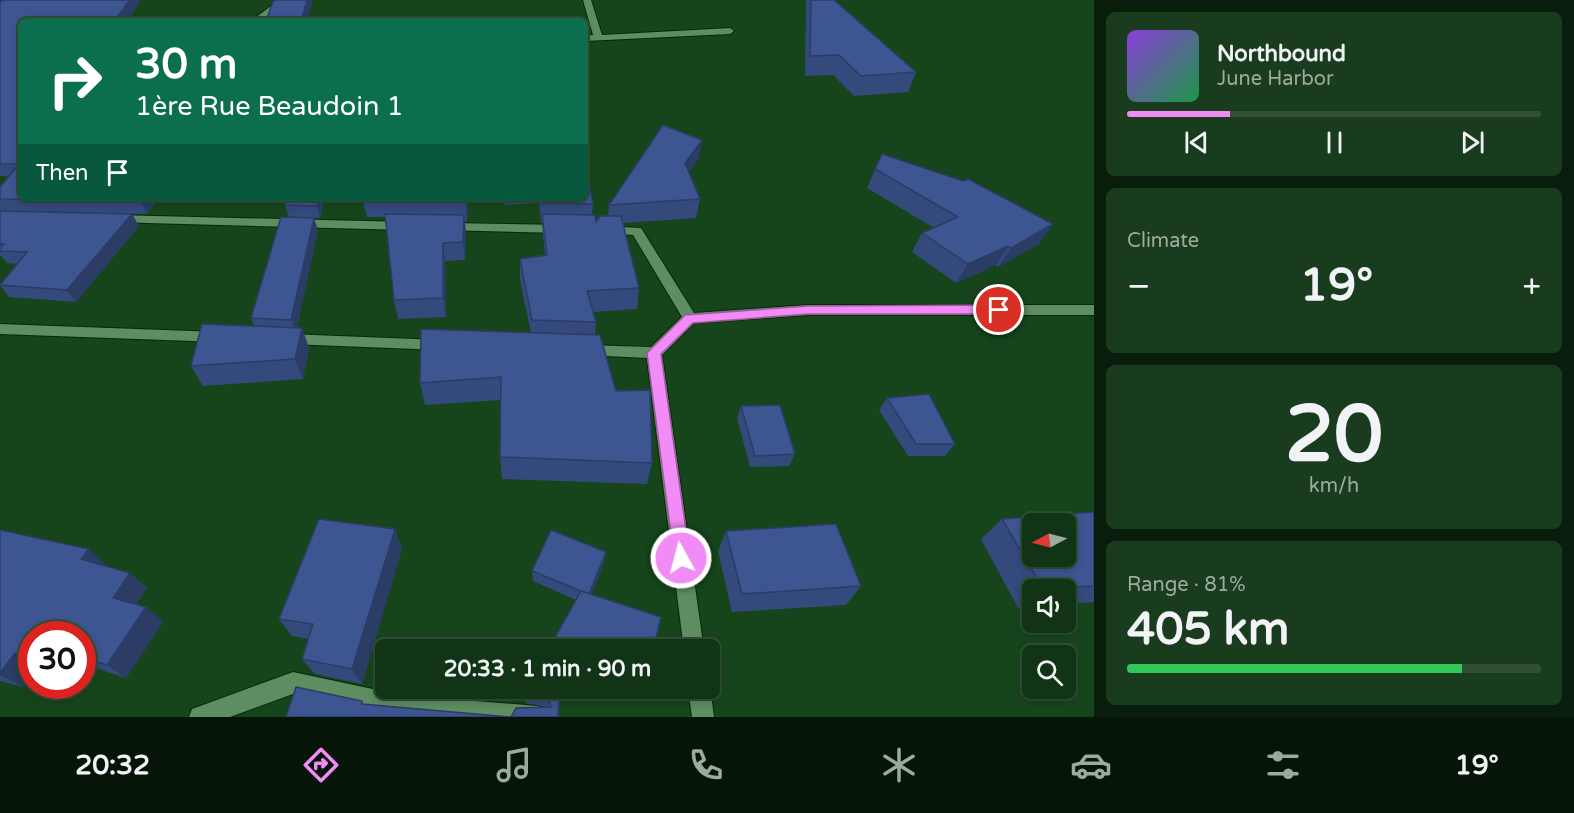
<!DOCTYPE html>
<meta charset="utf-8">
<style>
:root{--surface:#103415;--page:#193c1e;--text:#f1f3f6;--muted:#9caaa0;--line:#304f34;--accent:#f18bf5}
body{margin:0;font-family:"Varela Round",sans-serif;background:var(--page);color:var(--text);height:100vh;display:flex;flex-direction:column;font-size:22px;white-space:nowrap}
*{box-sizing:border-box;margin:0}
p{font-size:20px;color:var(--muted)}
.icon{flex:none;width:33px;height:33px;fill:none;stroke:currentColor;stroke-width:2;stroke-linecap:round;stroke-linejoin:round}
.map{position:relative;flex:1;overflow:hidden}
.drawer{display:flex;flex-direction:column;gap:12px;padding:12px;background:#091d0c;width:480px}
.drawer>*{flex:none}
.hud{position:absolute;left:18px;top:18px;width:570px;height:183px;border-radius:9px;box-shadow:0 3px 9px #0003,0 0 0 2px var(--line);background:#0b6e4f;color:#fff;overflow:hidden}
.needle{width:39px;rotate:263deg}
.tools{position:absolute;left:1022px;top:513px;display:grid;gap:12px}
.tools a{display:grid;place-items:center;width:54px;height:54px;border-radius:9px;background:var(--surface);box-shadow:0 3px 9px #0003,0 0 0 2px var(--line);font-size:30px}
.speed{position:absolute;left:18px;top:621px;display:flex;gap:12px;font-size:30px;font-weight:700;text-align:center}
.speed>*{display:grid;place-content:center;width:78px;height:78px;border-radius:50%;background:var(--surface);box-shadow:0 3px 9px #0003,0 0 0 2px var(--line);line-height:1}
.speed .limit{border:9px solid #d22;background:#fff;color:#111}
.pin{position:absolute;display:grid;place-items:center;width:51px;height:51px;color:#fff;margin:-26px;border:3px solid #fff;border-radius:50%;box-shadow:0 2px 6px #0007}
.me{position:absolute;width:66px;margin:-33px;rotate:353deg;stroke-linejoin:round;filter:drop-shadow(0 0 4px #0008)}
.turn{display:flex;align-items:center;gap:21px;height:126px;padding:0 18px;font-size:27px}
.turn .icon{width:78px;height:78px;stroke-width:2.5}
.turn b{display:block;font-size:42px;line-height:51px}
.then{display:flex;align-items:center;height:57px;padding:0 18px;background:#0003;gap:12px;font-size:22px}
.big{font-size:45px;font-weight:700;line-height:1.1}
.drawer .widget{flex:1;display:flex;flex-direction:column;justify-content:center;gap:9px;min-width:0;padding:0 21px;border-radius:9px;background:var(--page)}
.drawer .dial{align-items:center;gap:0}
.dial b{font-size:78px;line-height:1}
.song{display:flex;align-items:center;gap:18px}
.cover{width:72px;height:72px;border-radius:9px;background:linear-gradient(135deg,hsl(270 70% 55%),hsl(140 70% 35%))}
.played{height:6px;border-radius:3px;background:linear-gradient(90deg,var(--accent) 25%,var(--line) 25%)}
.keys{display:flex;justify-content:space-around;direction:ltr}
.heat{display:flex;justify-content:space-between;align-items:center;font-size:33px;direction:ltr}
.charge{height:9px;border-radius:4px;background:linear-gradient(90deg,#34c759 81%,var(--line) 0)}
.trip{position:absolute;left:375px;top:639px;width:345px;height:60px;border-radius:9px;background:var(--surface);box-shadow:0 3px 9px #0003,0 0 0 2px var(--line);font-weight:700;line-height:60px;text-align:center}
.dock{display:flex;height:96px;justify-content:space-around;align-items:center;background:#061508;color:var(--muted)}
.dock .icon{width:42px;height:42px}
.dock .on{color:var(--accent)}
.dock b{font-size:27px;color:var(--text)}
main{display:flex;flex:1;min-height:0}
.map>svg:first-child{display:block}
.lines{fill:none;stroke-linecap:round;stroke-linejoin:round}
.street-casing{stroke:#05290a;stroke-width:2}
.street{fill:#5d8d60;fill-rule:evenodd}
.wall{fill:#34497c}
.shaded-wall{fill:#2b3c65}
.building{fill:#3d5590;stroke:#2b3c65;stroke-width:1.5;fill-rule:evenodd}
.route{fill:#f18bf5;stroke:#9d5a9f;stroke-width:1.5}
</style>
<main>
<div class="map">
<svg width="1094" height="717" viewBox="0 0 1094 717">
<rect width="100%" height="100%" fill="#16451c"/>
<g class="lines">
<defs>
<g id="street">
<polygon points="279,0 288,0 260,21 251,21"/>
<polygon points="583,0 591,0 602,35 730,28 734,31 730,34 585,41 585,35 593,35"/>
<polygon points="115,215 406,222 412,226 406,230 111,222 111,216"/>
<polygon points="445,223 562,225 568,229 562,233 441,230 441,224"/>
<polygon points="604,226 641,228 694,313 808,305 1094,305 1094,315 808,315 694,323 662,355 704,650 684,650 647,358 585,355 578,350 585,345 651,347 682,317 633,235 600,233 600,227"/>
<polygon points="0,324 219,332 226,337 219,342 0,334"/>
<polygon points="288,334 441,340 448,345 441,350 288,344 281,339"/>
<polygon points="293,672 401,695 538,706 546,709 549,717 401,717 293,694 230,717 189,717 192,709"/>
<polygon points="688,688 710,687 714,717 692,717"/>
</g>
</defs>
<!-- street casing -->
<use href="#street" class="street-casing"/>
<!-- street -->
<use href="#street" class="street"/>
</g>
<!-- wall -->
<g class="wall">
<polygon points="4,0 141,0 127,21 21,21 159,198 147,214 59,212 132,214 139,226 76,302 9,297 0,285 0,284 17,264 7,263 1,256 0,256 0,187 9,176 0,176 0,2"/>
<polygon points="806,0 834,0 916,72 908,92 854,96 833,75 805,76"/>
<polygon points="699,158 689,172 700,199 696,218 623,223 639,288 637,309 593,312 596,322 595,335 616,391 652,463 647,484 502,479 500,457 501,400 425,405 420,383 531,333 520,280 520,259 545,256 543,235 542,223 541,223 539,203 504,205 504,198 585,198 593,204 592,215 596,222 608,216 609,205"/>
<polygon points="875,169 1040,243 998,267 996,265 956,283 912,252 922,233 934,228 867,188"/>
<polygon points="287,198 323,198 324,201 320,218 289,217 285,205"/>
<polygon points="362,198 468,198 467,221 465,221 466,234 465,260 445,261 446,317 398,319 394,300 385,217 367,217"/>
<polygon points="318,230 297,327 302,328 309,348 303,379 203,386 191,366 254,326 251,318"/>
<polygon points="887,398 955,444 945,456 908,456 879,410"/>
<polygon points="741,406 795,454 789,466 750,467 737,418"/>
<polygon points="1094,512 1094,602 1065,604 1065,590 1032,590 1032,607 1018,608 981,539 1002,519"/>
<polygon points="395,529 402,549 362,684 315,674 302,659 309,639 292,636 279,619"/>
<polygon points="0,530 106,565 106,566 147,588 136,604 146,607 163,622 126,678 93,667 83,682 82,682 82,634 32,634 32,675 23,687 0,681"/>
<polygon points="726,531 861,586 846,605 732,612 718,551"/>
<polygon points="606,552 604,563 591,595 576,600 533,581 532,571"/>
<polygon points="560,688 559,717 286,717 364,704 511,717 546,707 526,703 525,691"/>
</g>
<!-- shaded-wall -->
<g class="shaded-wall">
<polygon points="130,0 141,0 127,21 114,21"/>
<polygon points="307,0 313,0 307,21 301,21"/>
<polygon points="702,140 699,158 681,182 685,163"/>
<polygon points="144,198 159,198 147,214 141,202"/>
<polygon points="318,198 323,198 324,201 320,218 317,206"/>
<polygon points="465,198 468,198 467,221 465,201"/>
<polygon points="132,214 139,226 76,302 67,290"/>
<polygon points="464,215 466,234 465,260 463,242"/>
<polygon points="314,218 318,230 296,332 291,320"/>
<polygon points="1053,224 1040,243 998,267 1011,248"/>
<polygon points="443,243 445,261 446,317 443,298"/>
<polygon points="1008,246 996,265 956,283 968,264"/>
<polygon points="302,328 309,348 303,379 295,359"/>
<polygon points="395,529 402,549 362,684 352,669"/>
<polygon points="89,549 106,565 100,575 81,559"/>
<polygon points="606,552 604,563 587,605 588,595"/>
<polygon points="130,573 147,588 131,612 113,598"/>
<polygon points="146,607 163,622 126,678 107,665"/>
<polygon points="15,653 32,663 32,675 23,687 0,675 0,673"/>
<polygon points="82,660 93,667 83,682 82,681"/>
</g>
<!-- building -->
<g class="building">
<polygon points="4,0 130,0 114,21 21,21 21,198 144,198 141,202 0,199 0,187 19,164 0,164 0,2"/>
<polygon points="275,0 307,0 301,21 266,21 273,2"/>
<polygon points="811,0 834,0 916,72 861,76 839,55 810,56"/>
<polygon points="663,125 702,140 685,163 700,199 609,205"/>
<polygon points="882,154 963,181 968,179 1053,224 1011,248 1008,246 968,264 922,233 958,217 875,169"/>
<polygon points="585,162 586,162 593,204 541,203 540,198 585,198"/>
<polygon points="287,198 318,198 317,206 285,205"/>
<polygon points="393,198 465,198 465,201"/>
<polygon points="0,211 132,214 67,290 0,285 27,252 0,251 0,248 4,244 0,244"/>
<polygon points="385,214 464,215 463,242 443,243 443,298 394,300"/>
<polygon points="542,214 595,215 596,222 600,216 621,216 639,288 587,291 596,322 532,320 520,259 547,255"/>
<polygon points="281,217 314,218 291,320 251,318"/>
<polygon points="202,324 302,328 295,359 191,366"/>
<polygon points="421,329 600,335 616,391 650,390 652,463 500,457 501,377 420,383"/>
<polygon points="929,394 955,444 916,444 887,398"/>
<polygon points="780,405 795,454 755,456 741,406"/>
<path d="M1094,512v74l-51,3 -41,-70zM1032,524h33v32h-33z"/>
<polygon points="319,519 395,529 352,669 302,659 313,624 279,619"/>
<polygon points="836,524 861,586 742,594 726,531"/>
<polygon points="0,530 89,549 81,559 130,573 113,598 146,607 107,665 82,657 82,634 32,634 32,659 15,653 0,673"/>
<polygon points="551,530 606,552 589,594 581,591 532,571"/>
<polygon points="581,591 661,617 653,650 548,650"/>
<polygon points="296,687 362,701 362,704 511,717 516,708 551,707 547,695 525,691 526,688 560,688 558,717 286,717"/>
</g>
<!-- route -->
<polygon class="route" points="999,305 1005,310 999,314 808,314 693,323 661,354 690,558 687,564 681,566 675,564 647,353 685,315 808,306"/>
</svg>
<div class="tools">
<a><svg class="needle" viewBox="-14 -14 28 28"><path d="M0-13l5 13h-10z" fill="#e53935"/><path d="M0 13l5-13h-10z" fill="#9caaa0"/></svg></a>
<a><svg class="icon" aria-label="sound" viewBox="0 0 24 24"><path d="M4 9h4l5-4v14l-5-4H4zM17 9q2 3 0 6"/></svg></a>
<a><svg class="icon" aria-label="search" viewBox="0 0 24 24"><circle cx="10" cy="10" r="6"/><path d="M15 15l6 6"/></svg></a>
</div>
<div class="speed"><div class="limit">30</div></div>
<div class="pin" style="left:999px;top:310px;background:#d93025"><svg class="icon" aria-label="arrive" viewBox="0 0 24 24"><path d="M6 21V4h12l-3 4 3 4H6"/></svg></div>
<svg class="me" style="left:681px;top:558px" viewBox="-20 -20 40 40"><circle r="17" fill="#f18bf5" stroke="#fff" stroke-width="3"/><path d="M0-11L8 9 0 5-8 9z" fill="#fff"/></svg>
<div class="trip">20:33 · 1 min · 90 m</div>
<div class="hud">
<div class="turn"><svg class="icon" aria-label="right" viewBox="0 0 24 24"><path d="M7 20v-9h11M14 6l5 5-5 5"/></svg><div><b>30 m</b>1ère Rue Beaudoin 1</div></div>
<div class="then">Then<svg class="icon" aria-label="arrive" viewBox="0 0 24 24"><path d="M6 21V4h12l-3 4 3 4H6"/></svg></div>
</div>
</div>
<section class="drawer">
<div class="widget">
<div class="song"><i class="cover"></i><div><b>Northbound</b><p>June Harbor</p></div></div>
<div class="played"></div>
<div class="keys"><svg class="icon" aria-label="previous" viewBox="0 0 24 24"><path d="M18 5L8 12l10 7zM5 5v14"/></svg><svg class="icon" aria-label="pause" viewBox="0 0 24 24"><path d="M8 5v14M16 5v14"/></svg><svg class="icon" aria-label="next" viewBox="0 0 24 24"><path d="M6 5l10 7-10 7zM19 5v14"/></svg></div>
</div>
<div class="widget"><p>Climate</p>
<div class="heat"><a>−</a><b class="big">19°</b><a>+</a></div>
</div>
<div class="widget dial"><b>20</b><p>km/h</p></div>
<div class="widget"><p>Range · 81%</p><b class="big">405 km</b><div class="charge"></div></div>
</section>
</main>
<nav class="dock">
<b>20:32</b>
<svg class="icon on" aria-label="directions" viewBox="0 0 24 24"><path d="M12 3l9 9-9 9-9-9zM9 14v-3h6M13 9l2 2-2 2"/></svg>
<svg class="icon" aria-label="music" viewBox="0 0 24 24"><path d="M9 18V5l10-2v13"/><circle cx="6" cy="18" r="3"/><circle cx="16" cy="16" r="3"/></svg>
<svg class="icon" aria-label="phone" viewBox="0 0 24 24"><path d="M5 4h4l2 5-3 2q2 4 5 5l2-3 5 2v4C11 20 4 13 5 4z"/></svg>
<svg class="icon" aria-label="climate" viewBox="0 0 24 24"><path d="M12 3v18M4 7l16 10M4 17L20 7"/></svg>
<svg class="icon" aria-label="car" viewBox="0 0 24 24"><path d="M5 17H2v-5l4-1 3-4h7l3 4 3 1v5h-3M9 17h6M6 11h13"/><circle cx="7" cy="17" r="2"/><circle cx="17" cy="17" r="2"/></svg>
<svg class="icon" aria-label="filters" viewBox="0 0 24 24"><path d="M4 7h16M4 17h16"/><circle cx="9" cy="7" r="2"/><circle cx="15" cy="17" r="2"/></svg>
<b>19°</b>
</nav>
